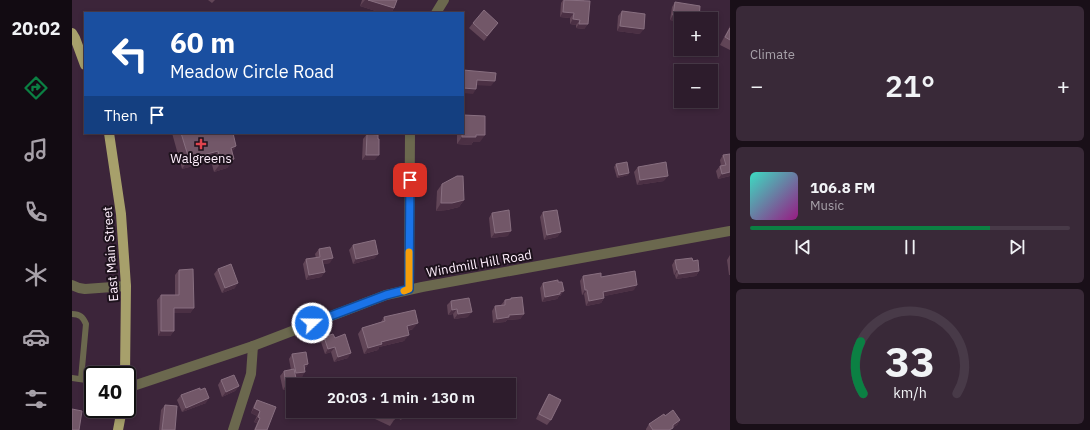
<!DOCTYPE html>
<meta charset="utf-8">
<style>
:root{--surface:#2d1c2c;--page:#392938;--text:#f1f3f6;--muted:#a7a1a9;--line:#483a48;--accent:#0b8043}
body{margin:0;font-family:"IBM Plex Sans",sans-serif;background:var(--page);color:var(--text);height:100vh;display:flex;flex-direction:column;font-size:15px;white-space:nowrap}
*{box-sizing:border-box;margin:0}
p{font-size:13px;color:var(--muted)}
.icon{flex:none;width:22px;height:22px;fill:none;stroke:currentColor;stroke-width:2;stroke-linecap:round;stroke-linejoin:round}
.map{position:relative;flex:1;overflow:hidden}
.drawer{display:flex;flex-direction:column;gap:6px;padding:6px;background:#190f18;width:360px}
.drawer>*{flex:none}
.top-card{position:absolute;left:12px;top:12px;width:380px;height:122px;border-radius:0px;box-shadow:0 2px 6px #0003,0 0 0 1px var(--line);background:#1a4fa0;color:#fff;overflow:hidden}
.tools{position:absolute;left:602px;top:12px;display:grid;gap:8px}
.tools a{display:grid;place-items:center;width:44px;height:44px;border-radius:0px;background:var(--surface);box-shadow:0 2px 6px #0003,0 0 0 1px var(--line);font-size:20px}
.speed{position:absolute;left:12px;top:366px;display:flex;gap:8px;font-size:20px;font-weight:700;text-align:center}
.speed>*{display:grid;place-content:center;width:52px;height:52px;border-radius:50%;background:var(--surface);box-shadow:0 2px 6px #0003,0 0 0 1px var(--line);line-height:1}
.speed .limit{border:2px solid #111;border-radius:6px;background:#fff;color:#111}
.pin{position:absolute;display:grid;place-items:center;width:34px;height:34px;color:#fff;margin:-17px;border-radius:8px;box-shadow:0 2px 6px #0006}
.me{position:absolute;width:44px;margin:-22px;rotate:69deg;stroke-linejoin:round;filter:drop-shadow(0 0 3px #0008)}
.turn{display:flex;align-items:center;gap:14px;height:84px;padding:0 20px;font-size:18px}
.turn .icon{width:52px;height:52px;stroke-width:2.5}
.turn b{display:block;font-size:28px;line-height:34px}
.then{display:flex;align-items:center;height:38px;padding:0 20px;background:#0003;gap:8px;font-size:15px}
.big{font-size:30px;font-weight:600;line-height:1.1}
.drawer .widget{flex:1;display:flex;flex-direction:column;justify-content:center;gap:6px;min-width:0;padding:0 14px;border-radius:6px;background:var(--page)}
.drawer .dial{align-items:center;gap:0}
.dial svg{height:104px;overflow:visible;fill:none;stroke:var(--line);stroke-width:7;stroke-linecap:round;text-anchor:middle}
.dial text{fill:var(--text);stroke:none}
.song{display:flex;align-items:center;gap:12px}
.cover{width:48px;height:48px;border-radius:6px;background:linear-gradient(135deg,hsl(170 70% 55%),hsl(310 70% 35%))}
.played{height:4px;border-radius:2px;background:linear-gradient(90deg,var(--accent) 75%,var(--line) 75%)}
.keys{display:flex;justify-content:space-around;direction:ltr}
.heat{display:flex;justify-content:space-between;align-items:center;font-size:22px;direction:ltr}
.trip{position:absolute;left:214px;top:378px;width:230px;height:40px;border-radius:0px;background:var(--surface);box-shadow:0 2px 6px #0003,0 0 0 1px var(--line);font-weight:600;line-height:40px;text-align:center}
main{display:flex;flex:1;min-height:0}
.tab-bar{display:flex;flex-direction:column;width:72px;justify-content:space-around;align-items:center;background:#120b12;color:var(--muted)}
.tab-bar .icon{width:28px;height:28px}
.tab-bar .active{color:var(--accent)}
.tab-bar b{font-size:18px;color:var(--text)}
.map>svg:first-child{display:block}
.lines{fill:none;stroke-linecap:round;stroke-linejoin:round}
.service{stroke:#6b684e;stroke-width:6}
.minor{stroke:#6b684e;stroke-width:10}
.tertiary{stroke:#6b684e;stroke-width:10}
.primary{stroke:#a7a06b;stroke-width:10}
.wall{fill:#614557}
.shaded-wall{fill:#4b3044}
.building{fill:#725768;stroke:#886f80}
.route-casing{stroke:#114b97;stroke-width:10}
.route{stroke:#1a73e8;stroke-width:7}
.slow{stroke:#f59e0b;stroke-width:7}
.health-dot{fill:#e0444e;stroke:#1d121c;stroke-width:1.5}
.labels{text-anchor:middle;stroke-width:4;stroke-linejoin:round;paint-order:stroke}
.poi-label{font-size:13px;fill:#ffeffd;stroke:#1d121c}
.street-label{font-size:13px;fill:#ffeffd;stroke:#1d121c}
</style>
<main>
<nav class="tab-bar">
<b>20:02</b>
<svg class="icon active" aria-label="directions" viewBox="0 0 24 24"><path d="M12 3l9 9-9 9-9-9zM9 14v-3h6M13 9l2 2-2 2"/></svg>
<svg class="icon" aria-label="music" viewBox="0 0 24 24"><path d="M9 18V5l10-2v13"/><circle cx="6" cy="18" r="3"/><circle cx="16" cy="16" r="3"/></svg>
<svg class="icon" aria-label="phone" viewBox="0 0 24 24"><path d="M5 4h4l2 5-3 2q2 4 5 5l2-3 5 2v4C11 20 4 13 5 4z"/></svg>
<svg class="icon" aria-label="climate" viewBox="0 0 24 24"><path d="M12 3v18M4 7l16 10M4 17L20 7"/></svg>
<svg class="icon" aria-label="car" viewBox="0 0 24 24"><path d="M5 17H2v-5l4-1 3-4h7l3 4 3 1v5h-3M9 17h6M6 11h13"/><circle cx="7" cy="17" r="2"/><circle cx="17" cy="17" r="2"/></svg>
<svg class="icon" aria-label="filters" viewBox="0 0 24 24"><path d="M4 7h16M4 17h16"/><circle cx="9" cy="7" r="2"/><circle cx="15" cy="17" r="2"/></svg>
</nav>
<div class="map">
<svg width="658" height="430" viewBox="0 0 658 430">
<rect width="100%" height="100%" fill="#3c253a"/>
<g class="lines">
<!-- service -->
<g class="service">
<path d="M0,314c8,0 11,3 14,10l-5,55"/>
<polyline points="0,378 21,381"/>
</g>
<!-- minor -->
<g class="minor">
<polyline points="364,13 372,0"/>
<polyline points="0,285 7,288 13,289 54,286"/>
<polyline points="337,289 338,133"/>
<polyline points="161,430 179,374 181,346"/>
</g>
<!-- tertiary -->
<polyline class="tertiary" points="55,388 181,346 314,295 350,287 658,231"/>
<!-- primary -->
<g class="primary">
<polyline points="0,33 3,38 13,65"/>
<polyline points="37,133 49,214 54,286 53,375"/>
<polyline points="46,430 50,409"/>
</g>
</g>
<!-- wall -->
<g class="wall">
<polygon points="136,0 143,0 140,3"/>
<polygon points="290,0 325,0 322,8 319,13 310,13 288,6"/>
<polygon points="491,0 512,0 516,24 512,29 504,28 504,25 498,24 498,18 488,17 489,3"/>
<polygon points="603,2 609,19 609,22 598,20 600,7"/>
<polygon points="550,11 568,34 545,31 546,16"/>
<polygon points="401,23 426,23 412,41 397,28"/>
<polygon points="658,26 658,50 648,45"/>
<polygon points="100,133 161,133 164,146 160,152 162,159 155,168 142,172 139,161 110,169"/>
<polygon points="378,133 391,133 408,142 401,142 399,145 385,144 385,135 378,135"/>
<polygon points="295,134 303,160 290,160 291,139"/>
<polygon points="651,155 658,176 646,179 644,171 648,166 649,166 648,160"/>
<polygon points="544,164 556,175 545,178 542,167"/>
<polygon points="566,167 592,181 565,185 562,172"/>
<polygon points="370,184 392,200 387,207 375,210 364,211 365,191"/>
<polygon points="471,212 489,232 485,237 472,240 468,217"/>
<polygon points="420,213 436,236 419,238 417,218"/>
<polygon points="281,245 303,258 281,264 277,250"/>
<polygon points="247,249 258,263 251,264 253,272 249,277 234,280 231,264 234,259 244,258 243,254"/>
<polygon points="658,255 658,275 657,275 655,260"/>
<polygon points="603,260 621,261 627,271 624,276 604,279 603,275 602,275 600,265"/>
<polygon points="146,269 163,288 150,293 142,274"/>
<polygon points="107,270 122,308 118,313 102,313 102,331 98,336 86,336 85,300 89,295 103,295 103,275"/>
<polygon points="511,276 529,277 562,290 532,296 532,298 529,303 514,306 512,294 510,295 508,281"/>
<polygon points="486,282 492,291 488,296 487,296 485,299 470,302 468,288 471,283"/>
<polygon points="439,298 452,314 448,319 435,320 433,322 421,323 420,311 423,306 429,305 433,300 438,300"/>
<polygon points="379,301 396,317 382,319 381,314 376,315 375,305"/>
<polygon points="312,317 341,329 336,331 332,341 307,347 306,350 292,354 286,334 290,328 309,322"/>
<polygon points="252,337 263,338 276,358 262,362 259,352 253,354 249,342"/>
<polygon points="220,354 236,364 233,369 230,377 224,378 225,383 224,385 221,385 221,388 211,390 208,376 212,371 219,370 217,359"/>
<polygon points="149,380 167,386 163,391 150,397 146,385"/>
<polygon points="477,394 479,420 475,425 464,419 474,399"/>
<polygon points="109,395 134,403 110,412 105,400"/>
<polygon points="185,400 195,430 182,430 185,423 182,422 185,416 179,413 182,405"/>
<polygon points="93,405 103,430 87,430 89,410"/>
<polygon points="307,411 335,411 329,420 324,417 318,426 303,419"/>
<polygon points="593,416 608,420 605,425 600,428 599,430 574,430 574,429 577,424"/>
</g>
<!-- shaded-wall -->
<g class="shaded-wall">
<polygon points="293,0 296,0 322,8 319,13 310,13 288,6"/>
<polygon points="491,12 502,13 498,18 488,17"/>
<polygon points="601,15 627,19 609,19 609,22 598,20"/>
<polygon points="501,19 508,20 504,25 498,24"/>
<polygon points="507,24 516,24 512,29 504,28"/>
<polygon points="548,26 572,29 568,34 545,31"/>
<polygon points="405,80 423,81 419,86 401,85"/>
<polygon points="391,88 404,89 401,94 391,93"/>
<polygon points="379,133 387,133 385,135 378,135"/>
<polygon points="404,135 413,135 408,142 401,142 399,145 385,144 390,137"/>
<polygon points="164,146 158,155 159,148"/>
<polygon points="146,151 139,161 110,169 117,159"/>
<polygon points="294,155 307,155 303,160 290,160"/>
<polygon points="162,159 155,168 142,172 149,163"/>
<polygon points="658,172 658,176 646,179 650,174"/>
<polygon points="557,173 556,175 545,178 547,175"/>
<polygon points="596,176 592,181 565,185 568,180"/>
<polygon points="392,200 387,207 375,210 364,211 369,203"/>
<polygon points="439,231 436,236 419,238 423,233"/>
<polygon points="489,232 485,237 472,240 475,235"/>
<polygon points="306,254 303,258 281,264 284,259"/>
<polygon points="261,258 258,263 247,265 250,260"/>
<polygon points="605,270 606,270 603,275 602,275"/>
<polygon points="627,271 624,276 604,279 607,274"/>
<polygon points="253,272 249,277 234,280 237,275"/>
<polygon points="166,283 163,288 150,293 153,288"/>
<polygon points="565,285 562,290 528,297 531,292"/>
<polygon points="513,290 515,290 512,294 510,295"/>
<polygon points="492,291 488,296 487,296 485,299 470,302 473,297 488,292"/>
<polygon points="532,298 529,303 514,306 517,301"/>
<polygon points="102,308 122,308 118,313 98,313"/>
<polygon points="385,309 381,314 376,315 380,310"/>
<polygon points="400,312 396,317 382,319 386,314"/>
<polygon points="452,314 448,319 435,320 433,322 421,323 425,319 437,315"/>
<polygon points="346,323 341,329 330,332 335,326"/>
<polygon points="89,331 102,331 98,336 86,336"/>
<polygon points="337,335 332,341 307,347 306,350 292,354 296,348 309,342"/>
<polygon points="263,347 259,352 253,354 256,349"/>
<polygon points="279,353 276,358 262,362 266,357"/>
<polygon points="236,364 233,369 232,365"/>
<polygon points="233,372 230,377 220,378 224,373"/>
<polygon points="225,383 224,385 221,385 221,388 211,390 214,385"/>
<polygon points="167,386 163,391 150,397 154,392"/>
<polygon points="137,398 134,403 110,412 114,408"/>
<polygon points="182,408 188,411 185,416 179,413"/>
<polygon points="186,417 188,418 185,423 182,422"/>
<polygon points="608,420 605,425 600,428 599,430 597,430 601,425"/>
</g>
<!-- building -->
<g class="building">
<polygon points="296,0 325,0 322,8"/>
<polygon points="492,0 518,1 516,24 507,24 508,20 501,19 502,13 491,12"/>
<polygon points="603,2 628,6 627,19 601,15"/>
<polygon points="412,10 426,23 415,36 401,23"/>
<polygon points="550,11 573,14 572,29 548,26"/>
<polygon points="658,28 658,40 653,37"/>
<polygon points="391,70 424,73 423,81 405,80 404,89 391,88"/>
<polygon points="391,115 413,116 413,135 404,135 404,137 390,137 390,133 391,133"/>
<polygon points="109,133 161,133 164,146 159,148 162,159 149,163 146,151 117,159"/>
<polygon points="295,134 306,135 306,139 307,139 307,155 294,155"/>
<polygon points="658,154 658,172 650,174 648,166 654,165 651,155"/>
<polygon points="555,162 557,173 547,175 544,164"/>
<polygon points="594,162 596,176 568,180 566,167"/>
<polygon points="385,176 391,176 392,200 380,203 369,203 370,184"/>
<polygon points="437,210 439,231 423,233 420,213"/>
<polygon points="485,210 489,232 475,235 471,212"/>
<polygon points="303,240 306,254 284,259 281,245"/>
<polygon points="258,247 261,258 250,260 253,272 237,275 234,259 248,257 247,249"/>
<polygon points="620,258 621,261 626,260 627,271 607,274 606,270 605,270 603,260"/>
<polygon points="159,264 166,283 153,288 146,269"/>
<polygon points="121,269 122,308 102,308 102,331 89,331 89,295 107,295 107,270"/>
<polygon points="563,271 565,285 531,292 532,298 517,301 515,290 513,290 511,276 529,273 529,277"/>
<polygon points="486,280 486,282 490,282 492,291 488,292 488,294 473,297 471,283"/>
<polygon points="450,297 452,314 437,315 437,317 425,319 423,306 433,305 433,300 439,299 439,298"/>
<polygon points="397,298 400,312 386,314 385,309 380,310 379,301"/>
<polygon points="343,310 346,323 335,326 337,335 309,342 310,344 296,348 290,328 313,321 312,317"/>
<polygon points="261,334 263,338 273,334 279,353 266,357 263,347 256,349 252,337"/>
<polygon points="234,352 236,364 232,365 233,372 224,373 220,354"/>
<polygon points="222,369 225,383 214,385 212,371"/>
<polygon points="162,375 167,386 154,392 149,380"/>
<polygon points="128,388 128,390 133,388 137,398 114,408 109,395"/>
<polygon points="477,394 489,400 479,420 467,414"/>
<polygon points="185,400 204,407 195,430 183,430 188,418 186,417 188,411 182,408"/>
<polygon points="93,405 105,406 103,430 90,430"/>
<polygon points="0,409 10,411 7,430 0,430"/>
<polygon points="601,410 608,420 601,425 601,428 597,430 581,430 577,424 592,414 593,416"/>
<polygon points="308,411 327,411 323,419"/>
</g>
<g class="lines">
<defs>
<polyline id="route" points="240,323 314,295 337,289 338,180"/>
</defs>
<!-- route casing -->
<use href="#route" class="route-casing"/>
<!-- route -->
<use href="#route" class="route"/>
<!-- slow -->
<polyline class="slow" points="332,291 337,289 337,252"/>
</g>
<!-- markers -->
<path class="health-dot" d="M127 138h4v4h4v4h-4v4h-4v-4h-4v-4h4z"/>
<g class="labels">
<!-- poi labels -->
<g class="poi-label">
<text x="129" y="163">Walgreens</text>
</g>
<!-- street labels -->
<g class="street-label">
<text transform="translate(38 254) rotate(-94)" y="5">East Main Street</text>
<text transform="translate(407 263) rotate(-10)" y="5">Windmill Hill Road</text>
</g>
</g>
</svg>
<div class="tools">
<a>+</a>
<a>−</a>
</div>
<div class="speed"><div class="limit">40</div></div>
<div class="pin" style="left:338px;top:180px;background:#d93025"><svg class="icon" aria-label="arrive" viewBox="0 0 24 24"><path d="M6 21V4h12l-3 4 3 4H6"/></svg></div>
<svg class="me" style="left:240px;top:323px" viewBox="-20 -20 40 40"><circle r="17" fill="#1a73e8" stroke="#fff" stroke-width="3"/><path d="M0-11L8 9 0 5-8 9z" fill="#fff"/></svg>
<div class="trip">20:03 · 1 min · 130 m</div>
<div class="top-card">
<div class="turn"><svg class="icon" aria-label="left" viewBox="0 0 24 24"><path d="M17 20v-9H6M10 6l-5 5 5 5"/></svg><div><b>60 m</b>Meadow Circle Road</div></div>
<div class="then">Then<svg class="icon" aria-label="arrive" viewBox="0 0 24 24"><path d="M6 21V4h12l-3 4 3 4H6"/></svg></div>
</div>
</div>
<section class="drawer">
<div class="widget"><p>Climate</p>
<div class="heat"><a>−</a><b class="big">21°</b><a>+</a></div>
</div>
<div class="widget">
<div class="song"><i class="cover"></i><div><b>106.8 FM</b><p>Music</p></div></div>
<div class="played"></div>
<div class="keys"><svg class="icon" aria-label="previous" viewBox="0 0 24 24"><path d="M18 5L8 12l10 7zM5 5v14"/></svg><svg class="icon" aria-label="pause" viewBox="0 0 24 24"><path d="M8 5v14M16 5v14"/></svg><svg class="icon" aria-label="next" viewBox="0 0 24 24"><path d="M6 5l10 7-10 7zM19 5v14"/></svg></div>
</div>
<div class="widget dial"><svg viewBox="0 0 100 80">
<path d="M14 69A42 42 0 1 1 86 69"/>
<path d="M14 69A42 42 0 0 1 12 29" stroke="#0b8043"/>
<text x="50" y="56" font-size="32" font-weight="700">33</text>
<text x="50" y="72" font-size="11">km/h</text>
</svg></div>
</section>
</main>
